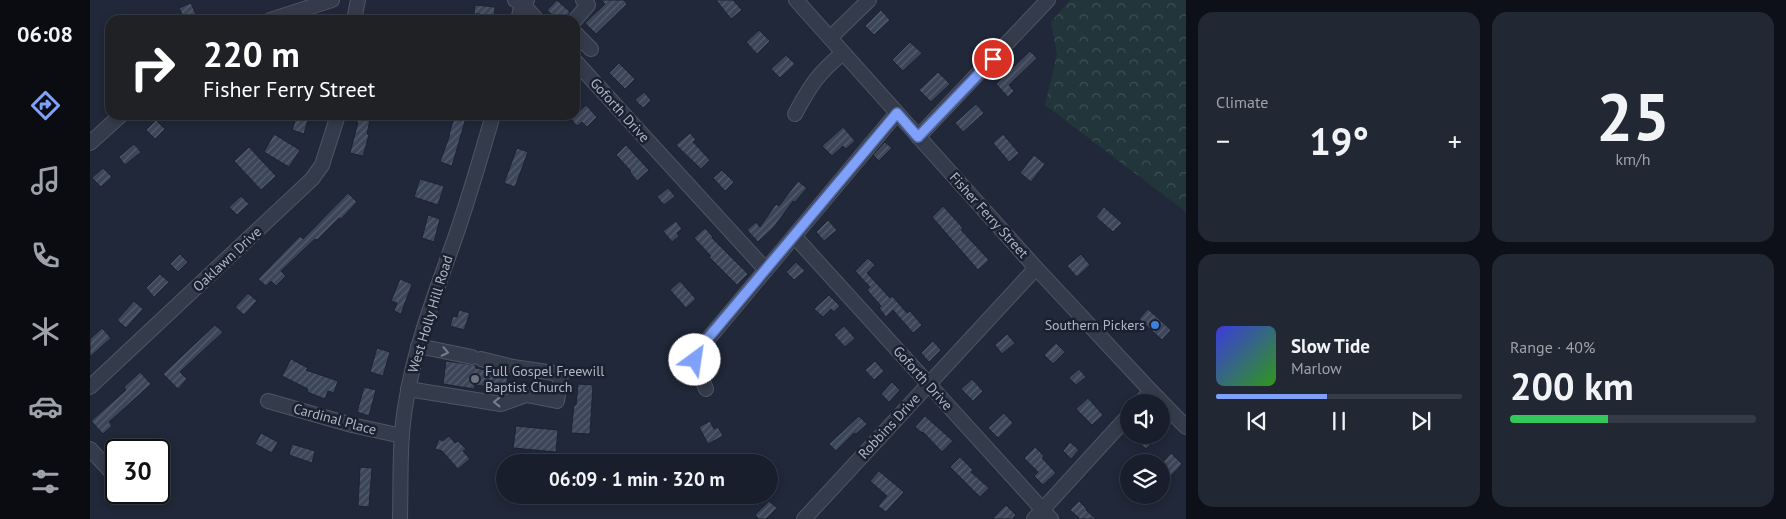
<!DOCTYPE html>
<meta charset="utf-8">
<style>
:root{--surface:#181e2b;--page:#212733;--text:#f1f3f6;--muted:#9fa2a9;--line:#363c47;--accent:#80a1fa}
body{margin:0;font-family:"PT Sans",sans-serif;background:var(--page);color:var(--text);height:100vh;display:flex;flex-direction:column;font-size:19px;white-space:nowrap}
*{box-sizing:border-box;margin:0}
p{font-size:16px;color:var(--muted)}
.icon{flex:none;width:28px;height:28px;fill:none;stroke:currentColor;stroke-width:2;stroke-linecap:round;stroke-linejoin:round}
.map{position:relative;flex:1;overflow:hidden}
.side{display:flex;flex-direction:column;gap:12px;padding:12px;background:#0d1018;width:600px}
.side>*{flex:none}
.banner{position:absolute;left:15px;top:15px;width:475px;height:105px;border-radius:15px;box-shadow:0 2px 8px #0003,0 0 0 1px var(--line);background:#202124;color:#fff;overflow:hidden}
.tools{position:absolute;left:1030px;top:394px;display:grid;gap:10px}
.tools a{display:grid;place-items:center;width:50px;height:50px;border-radius:50%;background:var(--surface);box-shadow:0 2px 8px #0003,0 0 0 1px var(--line);font-size:25px}
.speed{position:absolute;left:15px;top:439px;display:flex;gap:10px;font-size:25px;font-weight:700;text-align:center}
.speed>*{display:grid;place-content:center;width:65px;height:65px;border-radius:50%;background:var(--surface);box-shadow:0 2px 8px #0003,0 0 0 1px var(--line);line-height:1}
.speed .limit{border:2px solid #111;border-radius:8px;background:#fff;color:#111}
.pin{position:absolute;display:grid;place-items:center;width:42px;height:42px;color:#fff;margin:-21px;border:2px solid #fff;border-radius:50%;box-shadow:0 1px 5px #0007}
.me{position:absolute;width:55px;margin:-28px;rotate:31deg;stroke-linejoin:round;filter:drop-shadow(0 0 4px #0008)}
.turn{display:flex;align-items:center;gap:18px;height:105px;padding:0 15px;font-size:22px}
.turn .icon{width:65px;height:65px;stroke-width:2.5}
.turn b{display:block;font-size:35px;line-height:42px}
.big{font-size:38px;font-weight:700;line-height:1.1}
.side .card{flex:1;display:flex;flex-direction:column;justify-content:center;gap:8px;min-width:0;padding:0 18px;border-radius:15px;background:var(--page)}
.side .dial{align-items:center;gap:0}
.dial b{font-size:65px;line-height:1}
.song{display:flex;align-items:center;gap:15px}
.cover{width:60px;height:60px;border-radius:8px;background:linear-gradient(135deg,hsl(240 70% 55%),hsl(110 70% 35%))}
.played{height:5px;border-radius:2px;background:linear-gradient(90deg,var(--accent) 45%,var(--line) 45%)}
.keys{display:flex;justify-content:space-around;direction:ltr}
.heat{display:flex;justify-content:space-between;align-items:center;font-size:28px;direction:ltr}
.charge{height:8px;border-radius:4px;background:linear-gradient(90deg,#34c759 40%,var(--line) 0)}
.side .tiles{flex:1;display:grid;gap:12px;grid-template-columns:repeat(2,1fr)}
.trip{position:absolute;left:406px;top:454px;width:282px;height:50px;border-radius:25px;background:var(--surface);box-shadow:0 2px 8px #0003,0 0 0 1px var(--line);font-weight:700;line-height:50px;text-align:center}
main{display:flex;flex:1;min-height:0}
.dock{display:flex;flex-direction:column;width:90px;justify-content:space-around;align-items:center;background:#0a0c11;color:var(--muted)}
.dock .icon{width:35px;height:35px}
.dock .on{color:var(--accent)}
.dock b{font-size:22px;color:var(--text)}
.map>svg:first-child{display:block}
.forest{fill:url(#forest-crowns)}
.building{fill:url(#building-hatch);stroke:#1c2230}
.lines{fill:none;stroke-linecap:round;stroke-linejoin:round}
.minor-casing{stroke:#4f5564;stroke-width:16}
.minor{stroke:#343b4a;stroke-width:14}
.oneway{stroke:#787e8e}
.route-casing{stroke:#5369a2;stroke-width:12}
.route{stroke:#80a1fa;stroke-width:9}
.shop-dot{fill:#3f7fe0;stroke:#1a202e;stroke-width:2}
.worship-dot{fill:#6b7280;stroke:#1a202e;stroke-width:2}
.labels{text-anchor:middle;stroke-width:5;stroke-linejoin:round;paint-order:stroke}
.street-label{font-size:14px;fill:#afb5c6;stroke:#1a202e}
.poi-label{font-size:14px;fill:#afb5c6;stroke:#1a202e;text-anchor:end}
</style>
<main>
<nav class="dock">
<b>06:08</b>
<svg class="icon on" aria-label="directions" viewBox="0 0 24 24"><path d="M12 3l9 9-9 9-9-9zM9 14v-3h6M13 9l2 2-2 2"/></svg>
<svg class="icon" aria-label="music" viewBox="0 0 24 24"><path d="M9 18V5l10-2v13"/><circle cx="6" cy="18" r="3"/><circle cx="16" cy="16" r="3"/></svg>
<svg class="icon" aria-label="phone" viewBox="0 0 24 24"><path d="M5 4h4l2 5-3 2q2 4 5 5l2-3 5 2v4C11 20 4 13 5 4z"/></svg>
<svg class="icon" aria-label="climate" viewBox="0 0 24 24"><path d="M12 3v18M4 7l16 10M4 17L20 7"/></svg>
<svg class="icon" aria-label="car" viewBox="0 0 24 24"><path d="M5 17H2v-5l4-1 3-4h7l3 4 3 1v5h-3M9 17h6M6 11h13"/><circle cx="7" cy="17" r="2"/><circle cx="17" cy="17" r="2"/></svg>
<svg class="icon" aria-label="filters" viewBox="0 0 24 24"><path d="M4 7h16M4 17h16"/><circle cx="9" cy="7" r="2"/><circle cx="15" cy="17" r="2"/></svg>
</nav>
<div class="map">
<svg width="1096" height="519" viewBox="0 0 1096 519">
<defs>
<pattern id="forest-crowns" width="20" height="18" patternUnits="userSpaceOnUse" patternTransform="scale(1.25)"><rect width="20" height="18" fill="#22353a"/><path d="M2 6a3 3 0 1 1 6 0M12 15a3 3 0 1 1 6 0" fill="none" stroke="#405055"/></pattern>
<pattern id="building-hatch" width="6" height="6" patternUnits="userSpaceOnUse" patternTransform="scale(1.25)"><rect width="6" height="6" fill="#3c4659"/><path d="M-1 1l2-2M0 6l6-6M5 7l2-2" fill="none" stroke="#565e6f"/></pattern>
</defs>
<rect width="100%" height="100%" fill="#202839"/>
<!-- forest -->
<polygon class="forest" points="980,0 1096,0 1096,212 955,105 967,54 961,22"/>
<!-- building -->
<g class="building">
<polygon points="467,0 480,12 474,20 468,20 457,10"/>
<polygon points="511,0 534,0 537,4 506,34 495,23 515,4"/>
<polygon points="626,0 643,0 652,10 641,19"/>
<polygon points="101,3 107,17 100,20 95,20 89,8"/>
<polygon points="385,5 405,7 404,20 390,20 390,14 384,14"/>
<polygon points="791,10 800,20 784,35 775,26"/>
<polygon points="669,30 680,41 667,54 656,42"/>
<polygon points="820,42 832,53 813,71 802,60"/>
<polygon points="940,51 947,58 919,85 924,91 918,97 906,84"/>
<polygon points="696,55 705,64 690,78 681,69"/>
<polygon points="529,63 545,79 535,89 519,73"/>
<polygon points="848,72 860,84 841,102 829,90"/>
<polygon points="554,92 561,100 553,108 545,100"/>
<polygon points="886,104 894,113 873,132 865,123"/>
<polygon points="496,105 507,117 497,127 492,122 487,126 481,119"/>
<polygon points="207,115 219,115 214,134 202,130"/>
<polygon points="268,115 281,115 277,134 279,135 273,156 260,153 268,122 266,122"/>
<polygon points="365,115 376,118 362,166 350,162 360,134 359,134"/>
<polygon points="66,120 75,129 65,139 56,130"/>
<polygon points="753,127 765,141 756,149 753,146 742,156 732,146"/>
<polygon points="600,133 606,140 603,142 620,160 611,169 586,145"/>
<polygon points="184,134 210,150 199,167 174,152"/>
<polygon points="913,134 929,153 919,162 903,143"/>
<polygon points="795,142 802,148 789,161 783,155"/>
<polygon points="44,144 51,152 35,165 29,157"/>
<polygon points="536,145 559,170 547,181 540,172 541,171 526,155"/>
<polygon points="159,147 186,176 171,190 144,161"/>
<polygon points="427,148 438,152 425,187 414,183"/>
<polygon points="944,155 955,164 941,182 930,173"/>
<polygon points="13,168 22,177 11,187 2,178"/>
<polygon points="632,170 644,182 635,191 623,178"/>
<polygon points="330,179 354,186 348,205 324,197"/>
<polygon points="708,181 717,188 705,202 703,201 684,227 668,242 657,230 666,222 670,227 686,204 689,206"/>
<polygon points="578,188 585,196 574,205 567,197"/>
<polygon points="258,193 267,202 251,219 249,218 227,240 225,239 191,271 196,276 186,286 181,281 176,286 168,279 210,236 213,239"/>
<polygon points="151,196 159,204 147,215 139,207"/>
<polygon points="853,206 873,228 871,230 899,260 888,270 842,217"/>
<polygon points="1014,207 1032,223 1023,232 1006,217"/>
<polygon points="338,215 350,219 344,242 332,238"/>
<polygon points="738,220 747,230 734,241 726,232"/>
<polygon points="586,221 592,229 587,233 589,236 582,242 573,231"/>
<polygon points="615,228 623,237 622,238 658,274 647,285 619,257 621,256 604,238"/>
<polygon points="90,254 98,262 88,272 80,264"/>
<polygon points="991,254 1000,265 987,277 977,266"/>
<polygon points="778,258 785,265 777,273 800,298 802,296 817,313 820,311 832,325 823,333 803,310 796,317 789,308 791,306 777,290 780,287 765,271"/>
<polygon points="706,262 715,271 704,280 696,272"/>
<polygon points="70,274 79,282 64,297 56,288"/>
<polygon points="310,279 322,284 311,314 304,311 307,303 301,301"/>
<polygon points="590,281 606,299 596,308 580,290"/>
<polygon points="158,293 167,301 154,315 145,307"/>
<polygon points="739,295 750,306 744,312 741,309 733,317 724,309"/>
<polygon points="44,301 53,309 36,328 27,320"/>
<polygon points="1058,309 1081,330 1072,340 1049,319"/>
<polygon points="369,310 380,313 374,330 360,326 363,316 367,317"/>
<polygon points="125,325 133,332 90,372 97,379 88,389 73,374"/>
<polygon points="754,326 765,338 755,347 744,335"/>
<polygon points="12,328 21,338 0,357 0,339"/>
<polygon points="917,334 925,343 912,354 905,345"/>
<polygon points="843,341 851,350 839,362 831,353"/>
<polygon points="966,343 975,352 963,364 954,355"/>
<polygon points="287,348 300,352 293,376 280,372"/>
<polygon points="201,359 218,368 216,370 248,381 244,393 238,391 235,399 217,392 218,389 192,376"/>
<polygon points="356,361 385,365 386,368 418,375 416,389 385,385 384,389 353,384"/>
<polygon points="785,361 794,371 784,380 775,370"/>
<polygon points="989,369 996,377 986,385 979,378"/>
<polygon points="50,372 61,384 19,422 22,426 13,434 1,421 36,390 34,387"/>
<polygon points="882,379 893,391 883,401 871,389"/>
<polygon points="802,382 810,390 799,402 791,394"/>
<polygon points="488,384 503,385 500,434 481,433 484,405 486,405"/>
<polygon points="274,387 286,390 279,416 267,412"/>
<polygon points="998,398 1013,415 1002,425 986,409"/>
<polygon points="914,413 923,423 908,438 898,428"/>
<polygon points="769,416 777,424 766,434 764,433 746,451 739,444"/>
<polygon points="835,416 863,441 852,452 833,432 832,433 825,427"/>
<polygon points="620,421 624,429 628,427 633,436 618,444 609,427"/>
<polygon points="426,426 468,430 466,452 423,448"/>
<polygon points="171,433 188,442 182,453 165,444"/>
<polygon points="1041,435 1062,435 1066,439 1056,449"/>
<polygon points="359,436 365,443 368,441 376,449 373,451 380,459 368,469 352,451 345,449 349,439 353,441"/>
<polygon points="980,442 989,450 981,459 973,451"/>
<polygon points="202,444 225,451 222,463 199,455"/>
<polygon points="945,447 954,456 952,458 966,473 953,485 944,476 948,472 934,458"/>
<polygon points="1081,453 1092,464 1079,478 1071,470 1071,464"/>
<polygon points="870,457 883,470 881,472 899,488 890,497 860,467"/>
<polygon points="270,467 282,468 279,507 268,506"/>
<polygon points="789,471 814,492 796,512 788,506 797,496 780,481"/>
<polygon points="679,501 687,508 676,519 669,519 665,515"/>
<polygon points="989,501 997,509 996,510 1006,519 990,519 980,510"/>
<polygon points="916,505 926,515 922,519 902,519"/>
</g>
<g class="lines">
<defs>
<g id="minor">
<polyline points="425,0 432,3 447,20"/>
<polyline points="706,0 946,268 1061,391 1096,427"/>
<polyline points="180,20 242,0"/>
<polyline points="264,20 268,0"/>
<polyline points="428,20 432,3 437,0"/>
<polyline points="485,20 498,5 493,0"/>
<polyline points="485,33 501,49"/>
<polyline points="740,38 779,0"/>
<polyline points="485,61 676,270"/>
<path d="M705,114c15,-28 23,-41 48,-61"/>
<polyline points="828,137 958,0"/>
<polyline points="0,143 31,115"/>
<polyline points="705,237 961,519"/>
<polyline points="328,346 382,357"/>
<polyline points="0,387 222,179 232,165 248,115"/>
<polyline points="318,389 411,404 436,395 467,401 471,374 423,367 391,359"/>
<polyline points="616,389 605,360 608,351 807,113"/>
<polyline points="178,401 262,425 312,436"/>
<polyline points="1051,402 1061,391"/>
<polyline points="0,449 26,477"/>
<polyline points="41,492 41,493"/>
<path d="M310,519c1,-39 -1,-79 6,-117 9,-57 30,-110 49,-164 14,-40 26,-82 38,-123"/>
<polyline points="714,519 946,268"/>
<polyline points="944,519 1039,415"/>
</g>
</defs>
<!-- minor casing -->
<use href="#minor" class="minor-casing"/>
<!-- minor -->
<use href="#minor" class="minor"/>
</g>
<!-- one-way arrows -->
<defs><path id="oneway-chevron" d="M-2-3.5L2.5 0L-2 3.5" fill="none" stroke-width="1.6" stroke-linecap="round" stroke-linejoin="round" transform="scale(1.25)"/></defs>
<g class="oneway">
<use href="#oneway-chevron" transform="translate(355 352) rotate(12)"/>
<use href="#oneway-chevron" transform="translate(407 402) rotate(-180)"/>
</g>
<g class="lines">
<defs>
<polyline id="route" points="605,360 608,350 807,113 828,137 903,59"/>
</defs>
<!-- route casing -->
<use href="#route" class="route-casing"/>
<!-- route -->
<use href="#route" class="route"/>
</g>
<!-- markers -->
<circle class="shop-dot" cx="1065" cy="325" r="5"/>
<circle class="worship-dot" cx="385" cy="379" r="5"/>
<g class="labels">
<!-- street labels -->
<g class="street-label">
<text transform="translate(530 110) rotate(48)" y="5">Goforth Drive</text>
<text transform="translate(899 215) rotate(48)" y="5">Fisher Ferry Street</text>
<text transform="translate(137 259) rotate(-43)" y="5">Oaklawn Drive</text>
<text transform="translate(340 314) rotate(-73)" y="5">West Holly Hill Road</text>
<text transform="translate(833 378) rotate(48)" y="5">Goforth Drive</text>
<text transform="translate(245 419) rotate(15)" y="5">Cardinal Place</text>
<text transform="translate(799 426) rotate(-47)" y="5">Robbins Drive</text>
</g>
<!-- poi labels -->
<g class="poi-label">
<text x="1055" y="330">Southern Pickers</text>
<text x="395" y="376" text-anchor="start">Full Gospel Freewill<tspan x="395" dy="16">Baptist Church</tspan></text>
</g>
</g>
</svg>
<div class="tools">
<a><svg class="icon" aria-label="sound" viewBox="0 0 24 24"><path d="M4 9h4l5-4v14l-5-4H4zM17 9q2 3 0 6"/></svg></a>
<a><svg class="icon" aria-label="layers" viewBox="0 0 24 24"><path d="M12 4l9 5-9 5-9-5zM3 14l9 5 9-5"/></svg></a>
</div>
<div class="speed"><div class="limit">30</div></div>
<div class="pin" style="left:903px;top:59px;background:#d93025"><svg class="icon" aria-label="arrive" viewBox="0 0 24 24"><path d="M6 21V4h12l-3 4 3 4H6"/></svg></div>
<svg class="me" style="left:605px;top:360px" viewBox="-20 -20 40 40"><circle r="19" fill="#fff"/><path d="M0-13L10 11 0 6-10 11z" fill="#80a1fa"/></svg>
<div class="trip">06:09 · 1 min · 320 m</div>
<div class="banner">
<div class="turn"><svg class="icon" aria-label="right" viewBox="0 0 24 24"><path d="M7 20v-9h11M14 6l5 5-5 5"/></svg><div><b>220 m</b>Fisher Ferry Street</div></div>
</div>
</div>
<section class="side">
<div class="tiles">
<div class="card"><p>Climate</p>
<div class="heat"><a>−</a><b class="big">19°</b><a>+</a></div>
</div>
<div class="card dial"><b>25</b><p>km/h</p></div>
<div class="card">
<div class="song"><i class="cover"></i><div><b>Slow Tide</b><p>Marlow</p></div></div>
<div class="played"></div>
<div class="keys"><svg class="icon" aria-label="previous" viewBox="0 0 24 24"><path d="M18 5L8 12l10 7zM5 5v14"/></svg><svg class="icon" aria-label="pause" viewBox="0 0 24 24"><path d="M8 5v14M16 5v14"/></svg><svg class="icon" aria-label="next" viewBox="0 0 24 24"><path d="M6 5l10 7-10 7zM19 5v14"/></svg></div>
</div>
<div class="card"><p>Range · 40%</p><b class="big">200 km</b><div class="charge"></div></div>
</div>
</section>
</main>
